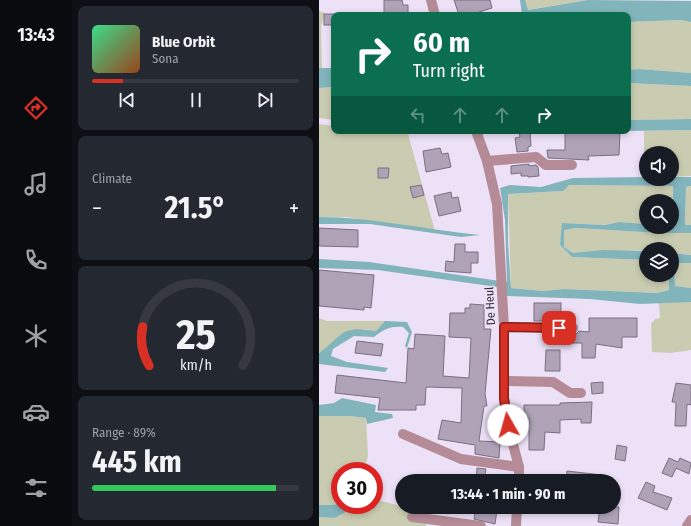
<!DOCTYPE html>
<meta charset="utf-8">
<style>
:root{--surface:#171b24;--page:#242831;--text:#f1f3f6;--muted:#9ea1a6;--line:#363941;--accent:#d93025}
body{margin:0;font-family:"Fira Sans Condensed",sans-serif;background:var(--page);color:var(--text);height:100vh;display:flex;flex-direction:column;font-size:15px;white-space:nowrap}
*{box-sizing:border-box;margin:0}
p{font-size:13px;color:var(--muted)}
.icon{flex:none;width:22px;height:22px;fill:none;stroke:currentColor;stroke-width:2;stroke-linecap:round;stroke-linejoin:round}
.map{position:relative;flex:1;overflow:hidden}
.details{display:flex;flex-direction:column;gap:6px;padding:6px;background:#0d0f14;width:247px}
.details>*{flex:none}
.hud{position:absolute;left:12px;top:12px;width:300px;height:122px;border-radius:8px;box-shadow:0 2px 6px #0003;background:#0b6e4f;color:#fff;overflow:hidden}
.controls{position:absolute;left:320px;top:146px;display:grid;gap:8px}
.controls a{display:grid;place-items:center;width:40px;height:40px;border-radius:50%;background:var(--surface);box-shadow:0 2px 6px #0003;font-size:20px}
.speed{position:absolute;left:12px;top:462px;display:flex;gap:8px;font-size:20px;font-weight:700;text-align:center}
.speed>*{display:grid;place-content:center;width:52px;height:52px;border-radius:50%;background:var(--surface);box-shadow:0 2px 6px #0003;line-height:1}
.speed .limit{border:6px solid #d22;background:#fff;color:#111}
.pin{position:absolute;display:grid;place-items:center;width:34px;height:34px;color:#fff;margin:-17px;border-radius:8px;box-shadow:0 2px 6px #0006}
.me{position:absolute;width:44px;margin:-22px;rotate:353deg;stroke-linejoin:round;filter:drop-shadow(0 0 3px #0008)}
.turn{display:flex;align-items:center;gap:14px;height:84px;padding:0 16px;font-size:18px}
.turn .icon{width:52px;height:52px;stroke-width:2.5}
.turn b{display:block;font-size:28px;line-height:34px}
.lanes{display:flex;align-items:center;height:38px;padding:0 16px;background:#0003;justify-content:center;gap:20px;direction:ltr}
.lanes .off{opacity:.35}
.big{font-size:30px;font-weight:700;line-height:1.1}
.details .widget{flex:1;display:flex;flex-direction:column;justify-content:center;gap:6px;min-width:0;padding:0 14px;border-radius:8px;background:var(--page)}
.details .dial{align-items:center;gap:0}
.dial svg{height:104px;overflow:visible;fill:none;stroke:var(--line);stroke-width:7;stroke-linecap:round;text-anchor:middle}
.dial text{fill:var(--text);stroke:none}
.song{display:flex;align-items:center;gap:12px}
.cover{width:48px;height:48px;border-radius:6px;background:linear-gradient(135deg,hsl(150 70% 55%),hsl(20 70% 35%))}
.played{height:4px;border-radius:2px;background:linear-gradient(90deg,var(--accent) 15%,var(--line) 15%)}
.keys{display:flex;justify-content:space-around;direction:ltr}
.heat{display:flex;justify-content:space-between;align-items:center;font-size:22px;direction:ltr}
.charge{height:6px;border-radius:3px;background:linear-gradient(90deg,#34c759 89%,var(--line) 0)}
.trip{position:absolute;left:76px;top:474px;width:226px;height:40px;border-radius:20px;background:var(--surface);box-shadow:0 2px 6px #0003;font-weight:700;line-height:40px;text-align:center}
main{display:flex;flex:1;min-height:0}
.menu{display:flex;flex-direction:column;width:72px;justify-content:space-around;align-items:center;background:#090b0e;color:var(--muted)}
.menu .icon{width:28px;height:28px}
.menu .on{color:var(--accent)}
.menu b{font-size:18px;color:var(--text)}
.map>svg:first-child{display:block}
.green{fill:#caccb1}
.water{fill:#82b4bb}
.building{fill:#b0a3b8;stroke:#7a6e82}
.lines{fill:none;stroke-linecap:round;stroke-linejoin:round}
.minor{stroke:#b48b96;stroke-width:10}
.route-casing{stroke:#8d1f18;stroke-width:10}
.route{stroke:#d93025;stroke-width:7}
.labels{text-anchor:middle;stroke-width:3;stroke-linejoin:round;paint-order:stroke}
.street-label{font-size:12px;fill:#322d36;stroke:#ede1f7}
</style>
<main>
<nav class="menu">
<b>13:43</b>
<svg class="icon on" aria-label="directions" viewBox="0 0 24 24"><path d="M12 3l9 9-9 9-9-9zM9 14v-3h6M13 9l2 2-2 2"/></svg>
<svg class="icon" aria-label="music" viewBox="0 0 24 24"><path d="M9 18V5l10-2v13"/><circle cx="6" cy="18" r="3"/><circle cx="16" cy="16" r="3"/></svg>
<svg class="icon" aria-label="phone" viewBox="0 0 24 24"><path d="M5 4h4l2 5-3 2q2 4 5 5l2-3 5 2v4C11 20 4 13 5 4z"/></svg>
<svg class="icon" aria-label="climate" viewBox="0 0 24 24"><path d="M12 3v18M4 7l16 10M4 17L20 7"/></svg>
<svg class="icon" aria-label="car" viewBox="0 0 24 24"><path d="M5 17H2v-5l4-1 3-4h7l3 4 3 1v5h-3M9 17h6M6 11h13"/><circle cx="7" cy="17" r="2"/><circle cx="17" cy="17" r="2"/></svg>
<svg class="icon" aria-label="filters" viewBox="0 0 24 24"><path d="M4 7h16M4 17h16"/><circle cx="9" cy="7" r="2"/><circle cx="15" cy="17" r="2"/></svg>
</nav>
<section class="details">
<div class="widget">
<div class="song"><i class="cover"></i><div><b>Blue Orbit</b><p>Sona</p></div></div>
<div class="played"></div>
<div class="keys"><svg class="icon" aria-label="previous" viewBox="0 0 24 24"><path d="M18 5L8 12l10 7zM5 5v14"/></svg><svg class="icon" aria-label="pause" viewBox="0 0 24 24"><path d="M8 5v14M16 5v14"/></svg><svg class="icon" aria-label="next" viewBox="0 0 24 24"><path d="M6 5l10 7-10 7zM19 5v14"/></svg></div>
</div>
<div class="widget"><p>Climate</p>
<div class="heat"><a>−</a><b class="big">21.5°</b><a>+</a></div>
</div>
<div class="widget dial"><svg viewBox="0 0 100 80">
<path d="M14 69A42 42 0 1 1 86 69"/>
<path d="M14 69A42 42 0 0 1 9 39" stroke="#d93025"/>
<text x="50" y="56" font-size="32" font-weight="700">25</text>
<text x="50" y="72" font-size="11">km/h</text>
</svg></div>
<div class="widget"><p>Range · 89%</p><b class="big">445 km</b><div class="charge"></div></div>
</section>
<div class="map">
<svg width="372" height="526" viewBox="0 0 372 526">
<rect width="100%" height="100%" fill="#ede1f7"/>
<!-- green -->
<g class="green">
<polygon points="206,0 269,0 208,10"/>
<polygon points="0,11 6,13 2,26 3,68 0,68"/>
<polygon points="361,20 372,22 372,73 320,69 309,70 309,22"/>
<polygon points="309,83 372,86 372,119 309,120"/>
<polygon points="15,87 15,120 0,118 0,88"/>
<polygon points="0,124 15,126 15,131 58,131 89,134 116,231 27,217 0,217"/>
<polygon points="372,130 372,176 353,177 353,153 327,153 327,177 325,177 325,131"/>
<polygon points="249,185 354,186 353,208 353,201 327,201 327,224 300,222 286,225 244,223 241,245 253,257 327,260 327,275 350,275 350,290 338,293 245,289 224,291 192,288 189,194 244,191"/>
<polygon points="372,186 372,225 366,225 367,187"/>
<polygon points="257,228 339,233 372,233 372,255 353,253 353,249 254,253 245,247 245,229"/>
<polygon points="355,263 372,263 372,288 356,286"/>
<polygon points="362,301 372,302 372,350 351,353 333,352 332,324 336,319 341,318 340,303"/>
<polygon points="0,318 8,321 66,321 57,331 44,329 0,353"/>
<polygon points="0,416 31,416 47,418 49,456 45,471 21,471 21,501 16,505 0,505"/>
<polygon points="55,499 104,512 107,526 0,526 0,517 16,518 39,505 55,505"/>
</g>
<!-- water -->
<g class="water">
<polygon points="201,0 206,0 209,10 269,0 372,1 372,22 361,20 309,22 309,15 203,15"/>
<polygon points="0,68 15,68 15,87 0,88"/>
<polygon points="320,69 372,73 372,86 309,83 309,70"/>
<polygon points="372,119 372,130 309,131 309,120"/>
<polygon points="327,177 327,179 353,179 353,177 372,177 372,186 367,187 366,225 372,225 372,233 339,233 257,228 245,230 245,247 254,253 284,250 327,251 327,260 253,257 241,245 243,223 286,225 300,222 327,224 327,227 353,227 354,186 250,185 244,191 189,194 189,243 192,288 224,291 245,289 338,293 350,290 350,275 353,275 353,253 372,255 372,263 355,263 356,286 372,288 372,302 321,304 271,299 188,296 185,288 59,270 0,268 0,259 50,262 188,282 186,220 181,188 191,185 222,187 254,178"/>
<path d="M0,217c54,0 107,13 161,18l-19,2 -91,-13h-51z"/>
<path d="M66,321l22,1 5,10 -5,16 -2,-2 4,-13 -6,-6c-11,-1 -20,2 -29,10l-20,-1 -21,13 -2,7 16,6 41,6 -3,4 -66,-8v-11c25,-18 20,-28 57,-22z"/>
<polygon points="23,398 57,405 56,412 73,414 74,418 48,424 47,418 31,416 0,416 0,405 15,403"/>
<polygon points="21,501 21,505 39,505 16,518 0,517 0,505 16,505"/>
</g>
<!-- building -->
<g class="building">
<polygon points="65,0 83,0 84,5 89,5 89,15 65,15"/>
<polygon points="135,0 171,0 173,8 157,13 157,15 140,15"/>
<rect x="5" y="14" width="10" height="11"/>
<polygon points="200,131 211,131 212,146 209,147 209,151 198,152 196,138 201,137"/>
<polygon points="246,131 301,132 300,155 269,156 270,160 229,158 228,150 246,150"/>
<polygon points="121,148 123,154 129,153 132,167 107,172 104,151"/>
<polygon points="210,164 210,166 217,165 219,167 220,176 209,177 209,176 202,176 202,173 192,174 192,166"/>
<polygon points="59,168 70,168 69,178 59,178"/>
<polygon points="102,185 105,195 94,198 91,187"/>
<polygon points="132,192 133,198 139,197 142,211 120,216 115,196"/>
<polygon points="0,228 39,230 39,247 0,246"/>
<polygon points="136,244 146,244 146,252 159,252 159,263 152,263 152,273 126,271 127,261 135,262"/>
<polygon points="0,270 55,275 52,308 45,307 45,310 0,306"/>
<rect x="215" y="303" width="27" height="18"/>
<polygon points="151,304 165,305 165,329 172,329 166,394 168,406 165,406 160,441 181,442 180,458 156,454 156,445 119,439 123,420 142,423 143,388 107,387 106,405 97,405 97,410 59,410 61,398 16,393 18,375 87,383 89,348 95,349 96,334 126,336 124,376 150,378 152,338 130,337 131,313 146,313 146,308 151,308"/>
<polygon points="270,318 318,318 318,337 303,337 303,348 277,344 276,358 263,358 263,343 251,343 252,334 257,334 260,331 270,332"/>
<polygon points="38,341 64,344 62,356 36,353"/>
<polygon points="227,350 241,350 241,371 226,371"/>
<polygon points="284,382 284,393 273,394 272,383"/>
<polygon points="357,383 372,385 372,405 368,404 367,426 356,426 357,404 356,402 353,402"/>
<polygon points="273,402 272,423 262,423 262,419 241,420 241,433 226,432 225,450 210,450 210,418 205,418 205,405 241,405 241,403"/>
<polygon points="298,445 308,447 306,461 296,459"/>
<polygon points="350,458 359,462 361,458 372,463 370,474 357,468 353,477 343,473"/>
<polygon points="158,468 167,469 165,481 157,481"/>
<polygon points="248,471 283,475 283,481 247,481"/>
<polygon points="327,482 336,486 334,492 353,498 348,510 319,498"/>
<polygon points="157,507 178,510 176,524 155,519"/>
<polygon points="281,507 300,507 299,524 279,522"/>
</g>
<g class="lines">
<!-- minor -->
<g class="minor">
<polyline points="112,0 116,15"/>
<polyline points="157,131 168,161 178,204 185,327 185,399 189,425 200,467 200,481"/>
<polyline points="168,161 217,157 227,165 253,165"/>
<polyline points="185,327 254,328"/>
<polyline points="185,381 234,382 251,393 262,393"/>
<polyline points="84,434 142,459 200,467"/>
<polyline points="93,517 162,526"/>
<polyline points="197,526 198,507"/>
<polyline points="368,526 372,520"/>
</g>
</g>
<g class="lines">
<defs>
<polyline id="route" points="189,425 185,398 185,327 240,328"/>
</defs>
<!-- route casing -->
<use href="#route" class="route-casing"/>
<!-- route -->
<use href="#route" class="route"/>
</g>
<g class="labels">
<!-- street labels -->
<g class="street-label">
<text transform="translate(171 306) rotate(-93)" y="4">De Heul</text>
</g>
</g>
</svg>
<div class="controls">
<a><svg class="icon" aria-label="sound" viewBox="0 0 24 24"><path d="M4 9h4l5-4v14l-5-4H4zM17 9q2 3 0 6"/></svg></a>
<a><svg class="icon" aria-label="search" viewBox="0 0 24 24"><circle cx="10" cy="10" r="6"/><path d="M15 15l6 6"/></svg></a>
<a><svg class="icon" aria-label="layers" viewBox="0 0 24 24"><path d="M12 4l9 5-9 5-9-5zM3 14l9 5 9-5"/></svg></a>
</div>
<div class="speed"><div class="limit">30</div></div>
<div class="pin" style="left:240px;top:328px;background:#d93025"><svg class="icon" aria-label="arrive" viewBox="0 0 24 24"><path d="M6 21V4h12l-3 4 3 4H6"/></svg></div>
<svg class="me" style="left:189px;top:425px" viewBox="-20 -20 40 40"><circle r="19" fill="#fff"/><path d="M0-13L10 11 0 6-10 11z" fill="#d93025"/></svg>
<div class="trip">13:44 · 1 min · 90 m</div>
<div class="hud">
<div class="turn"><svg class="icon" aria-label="right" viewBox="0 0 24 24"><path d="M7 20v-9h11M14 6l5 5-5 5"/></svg><div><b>60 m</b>Turn right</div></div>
<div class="lanes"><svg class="icon off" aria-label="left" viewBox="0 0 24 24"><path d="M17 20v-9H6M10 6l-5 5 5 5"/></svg><svg class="icon off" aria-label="ahead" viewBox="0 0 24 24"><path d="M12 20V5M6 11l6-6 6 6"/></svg><svg class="icon off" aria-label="ahead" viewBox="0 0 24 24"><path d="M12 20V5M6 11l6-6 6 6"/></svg><svg class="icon" aria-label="right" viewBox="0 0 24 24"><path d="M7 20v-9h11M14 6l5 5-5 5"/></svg></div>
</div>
</div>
</main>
